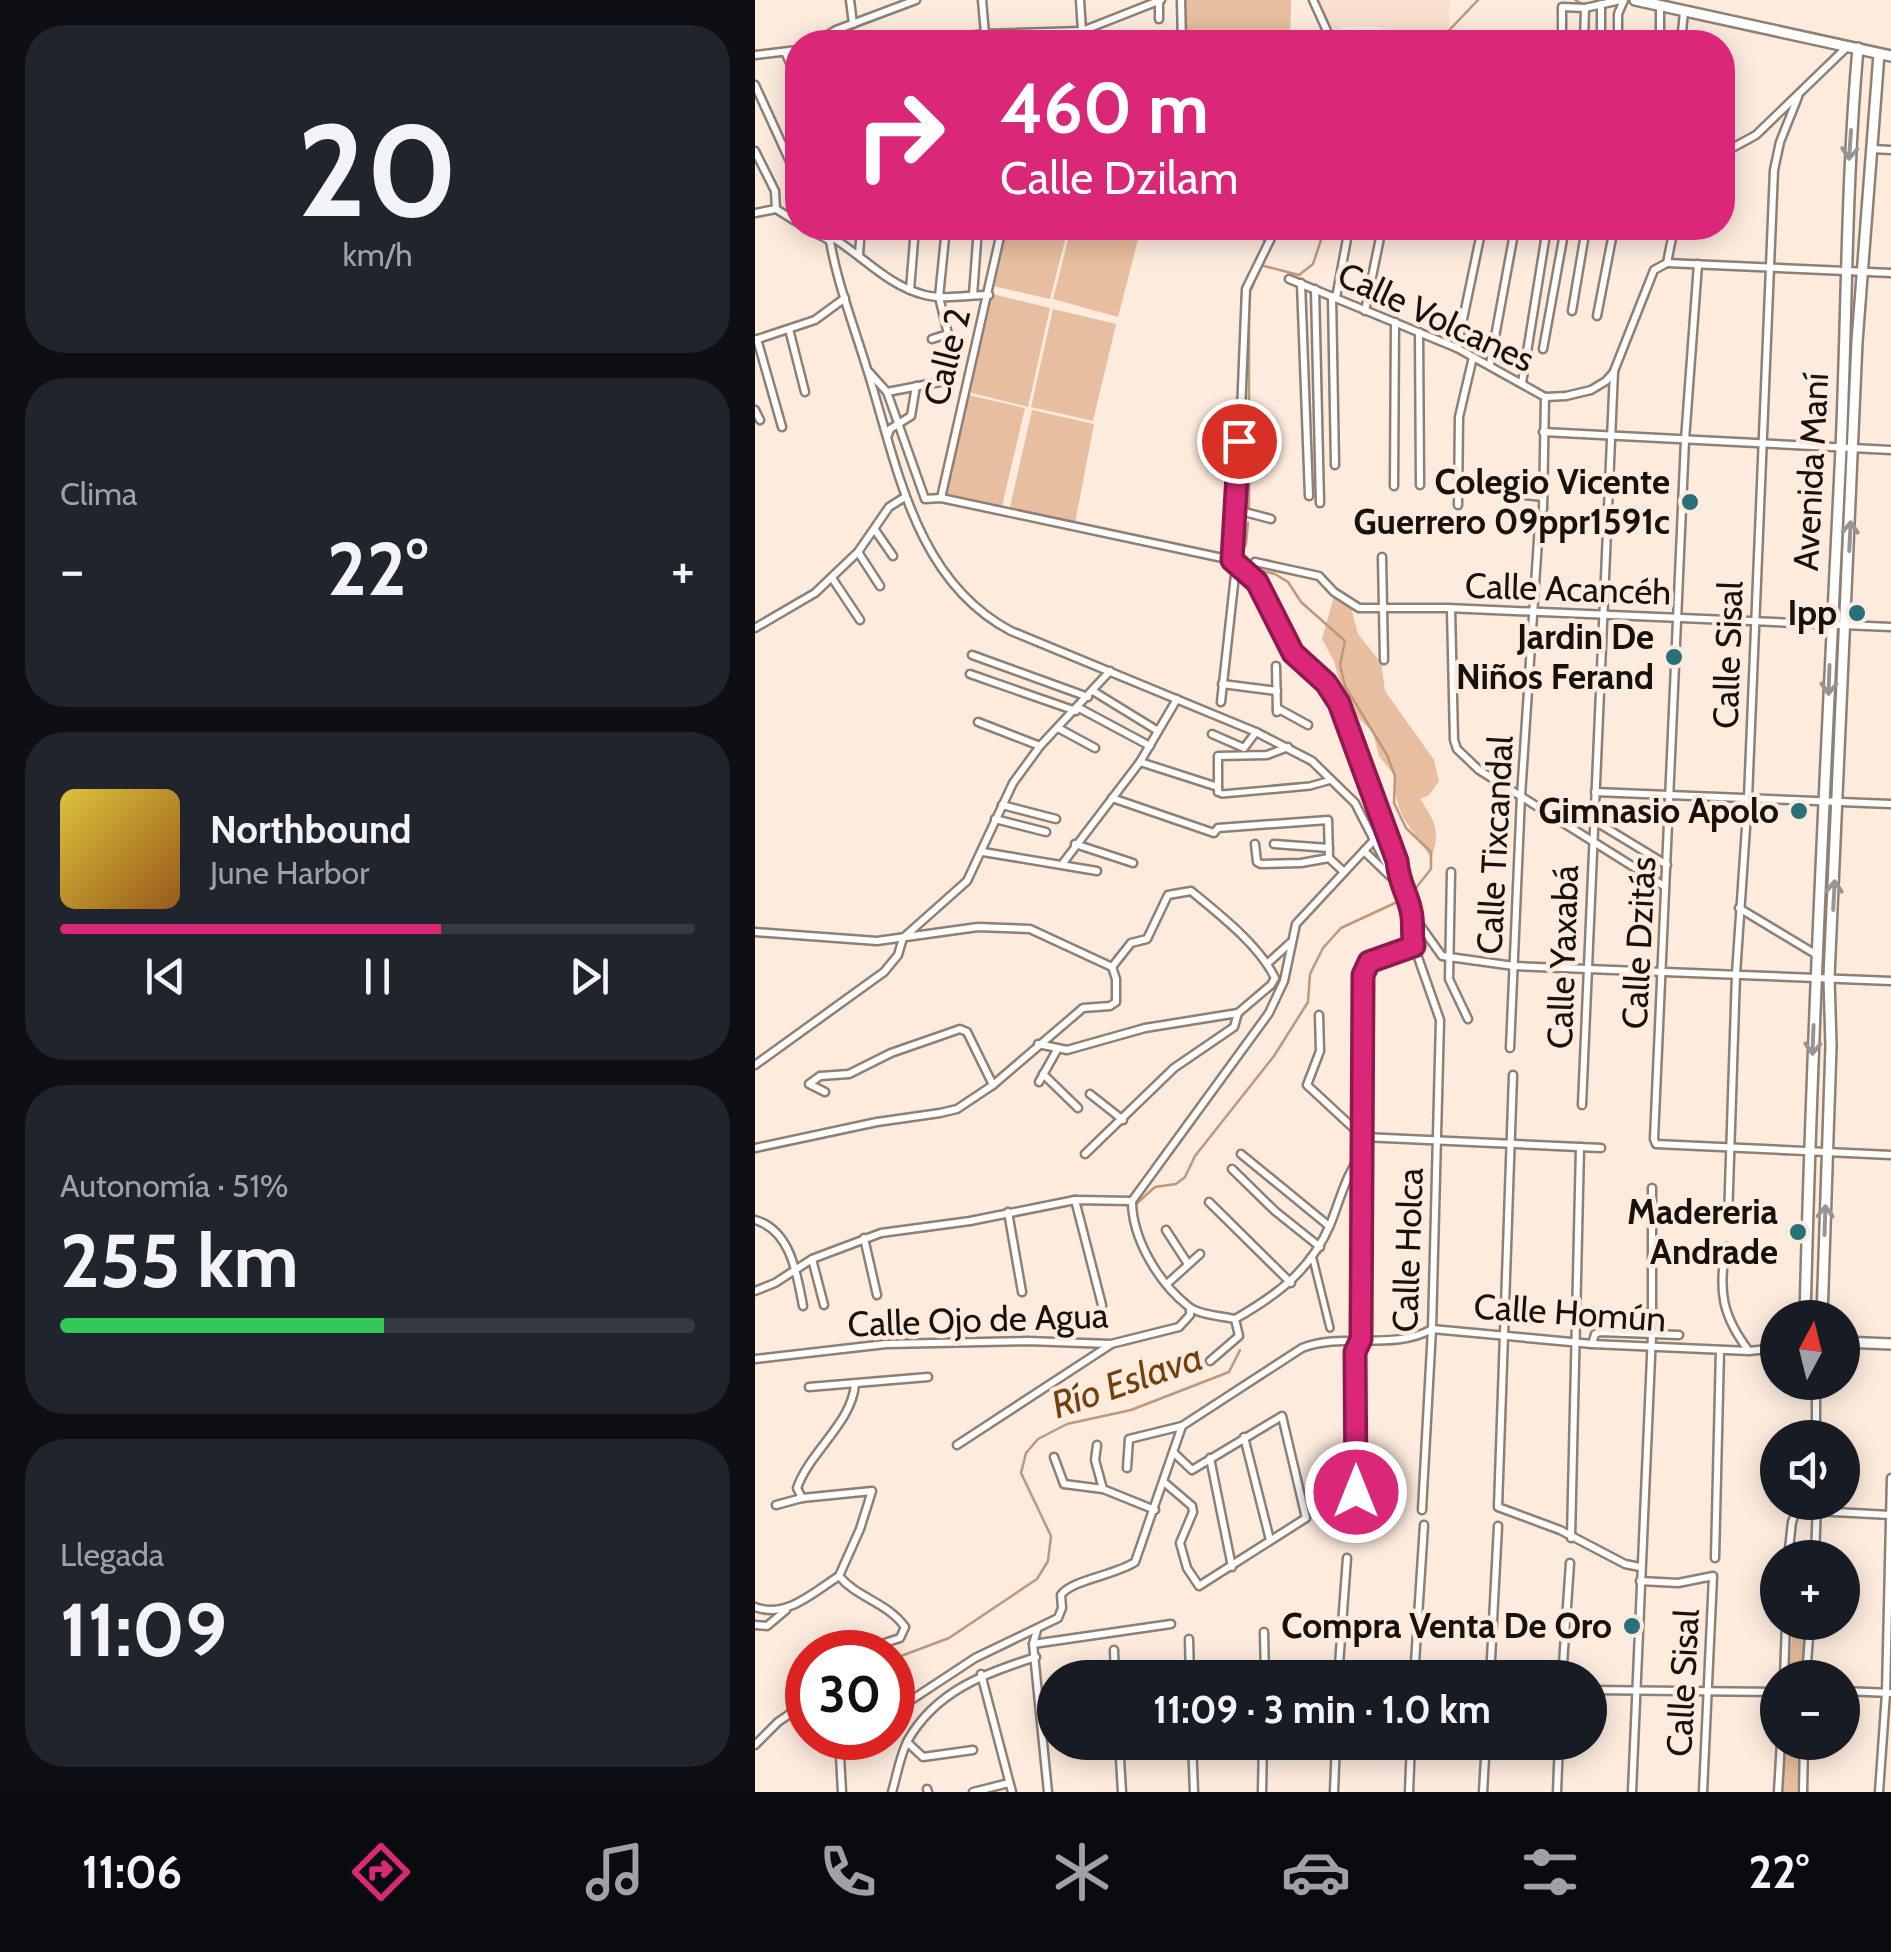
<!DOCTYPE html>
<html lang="es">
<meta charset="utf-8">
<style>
:root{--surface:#171b24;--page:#20242c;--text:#f1f3f6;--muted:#9ea1a6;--line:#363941;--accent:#db2777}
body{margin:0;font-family:Cabin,sans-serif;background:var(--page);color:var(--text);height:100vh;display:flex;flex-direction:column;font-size:38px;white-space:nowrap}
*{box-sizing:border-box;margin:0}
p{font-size:32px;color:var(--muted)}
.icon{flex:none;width:55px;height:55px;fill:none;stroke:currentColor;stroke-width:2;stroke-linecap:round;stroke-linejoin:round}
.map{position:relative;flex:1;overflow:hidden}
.side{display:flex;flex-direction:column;gap:25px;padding:25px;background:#0d0f14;width:755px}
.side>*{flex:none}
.banner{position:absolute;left:30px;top:30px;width:950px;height:210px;border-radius:40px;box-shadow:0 5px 25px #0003;background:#db2777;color:#fff;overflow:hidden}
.needle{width:65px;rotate:7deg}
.buttons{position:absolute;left:1005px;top:1300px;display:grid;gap:20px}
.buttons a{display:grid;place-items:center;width:100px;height:100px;border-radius:50%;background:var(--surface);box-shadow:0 5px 25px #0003;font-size:50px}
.speed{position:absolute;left:30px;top:1630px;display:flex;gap:20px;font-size:50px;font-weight:700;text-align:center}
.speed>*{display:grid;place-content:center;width:130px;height:130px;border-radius:50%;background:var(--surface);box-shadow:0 5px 25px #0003;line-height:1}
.speed .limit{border:15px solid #d22;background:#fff;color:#111}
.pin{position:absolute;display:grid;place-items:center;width:85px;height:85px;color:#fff;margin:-42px;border:5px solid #fff;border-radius:50%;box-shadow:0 2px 10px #0007}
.me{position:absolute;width:110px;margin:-55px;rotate:0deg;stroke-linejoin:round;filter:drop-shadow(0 0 8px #0008)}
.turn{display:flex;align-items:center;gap:35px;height:210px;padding:0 50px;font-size:45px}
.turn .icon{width:130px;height:130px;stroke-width:2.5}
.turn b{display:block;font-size:70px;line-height:85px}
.big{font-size:75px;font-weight:700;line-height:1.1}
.side .tile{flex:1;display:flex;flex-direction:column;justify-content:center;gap:15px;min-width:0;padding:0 35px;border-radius:40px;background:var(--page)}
.side .dial{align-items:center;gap:0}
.dial b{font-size:130px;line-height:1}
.song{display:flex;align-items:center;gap:30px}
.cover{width:120px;height:120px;border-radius:15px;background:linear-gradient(135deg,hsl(50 70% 55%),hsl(30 70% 35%))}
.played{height:10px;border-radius:5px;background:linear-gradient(90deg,var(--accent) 60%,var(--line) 60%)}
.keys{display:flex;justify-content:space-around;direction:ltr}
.heat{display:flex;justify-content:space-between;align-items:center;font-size:55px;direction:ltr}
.charge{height:15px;border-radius:8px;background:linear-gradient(90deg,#34c759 51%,var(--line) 0)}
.trip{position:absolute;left:282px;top:1660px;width:570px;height:100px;border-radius:50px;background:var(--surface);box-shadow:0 5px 25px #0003;font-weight:700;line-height:100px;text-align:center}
.menu{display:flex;height:160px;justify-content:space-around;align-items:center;background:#090b0e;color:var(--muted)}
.menu .icon{width:70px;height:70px}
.menu .selected{color:var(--accent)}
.menu b{font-size:45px;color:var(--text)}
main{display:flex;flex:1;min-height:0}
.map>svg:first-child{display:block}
.built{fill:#f8dfce}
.green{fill:#e7be9f}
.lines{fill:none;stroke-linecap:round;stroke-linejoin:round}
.stream{stroke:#bf9779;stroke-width:2.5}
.pedestrian-casing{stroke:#8f8074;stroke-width:10}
.minor-casing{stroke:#8f8074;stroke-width:11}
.tertiary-casing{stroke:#8f8074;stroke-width:14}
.pedestrian{stroke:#fff;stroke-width:5}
.minor{stroke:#fff;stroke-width:6}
.tertiary{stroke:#fff;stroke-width:9}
.oneway{stroke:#979493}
.route-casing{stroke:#8e194d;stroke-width:25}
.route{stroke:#db2777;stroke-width:18}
.poi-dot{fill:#28717b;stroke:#fdebde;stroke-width:4}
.labels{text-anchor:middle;stroke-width:9;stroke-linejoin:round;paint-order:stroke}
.street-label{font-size:35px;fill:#18120e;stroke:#fdebde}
.poi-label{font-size:35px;font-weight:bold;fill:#18120e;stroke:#fdebde;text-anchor:end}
.water-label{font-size:38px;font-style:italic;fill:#74400d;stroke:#fdebde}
</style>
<main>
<section class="side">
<div class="tile dial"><b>20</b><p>km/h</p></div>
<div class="tile"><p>Clima</p>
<div class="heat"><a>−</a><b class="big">22°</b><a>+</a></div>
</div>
<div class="tile">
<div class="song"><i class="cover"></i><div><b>Northbound</b><p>June Harbor</p></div></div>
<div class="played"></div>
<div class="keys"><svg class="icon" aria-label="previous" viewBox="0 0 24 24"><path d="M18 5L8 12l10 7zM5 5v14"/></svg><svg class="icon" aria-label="pause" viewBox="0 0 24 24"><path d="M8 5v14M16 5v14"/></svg><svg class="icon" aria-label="next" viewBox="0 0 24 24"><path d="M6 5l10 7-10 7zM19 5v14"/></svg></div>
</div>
<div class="tile"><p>Autonomía · 51%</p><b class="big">255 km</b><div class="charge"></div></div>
<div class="tile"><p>Llegada</p><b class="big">11:09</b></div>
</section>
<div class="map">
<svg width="1136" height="1792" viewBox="0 0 1136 1792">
<rect width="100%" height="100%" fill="#fdebde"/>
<!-- built -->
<polygon class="built" points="563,0 695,0 694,27 683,42 652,42 654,35 618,26 587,27 583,42"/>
<!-- green -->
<g class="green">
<polygon points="430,0 536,0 535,41 429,38"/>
<polygon points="251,228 313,228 295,299 238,286"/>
<polygon points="316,228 386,228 363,317 298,299"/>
<polygon points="237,294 295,308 273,407 213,392"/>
<polygon points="298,309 361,324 338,421 276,407"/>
<polygon points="209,394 270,408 247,506 188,493"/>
<polygon points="277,410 339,424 320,523 255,507"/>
<path d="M579,596l16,8 8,30 23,29 4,28 49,69 5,21 -10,14 -9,4c15,22 21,33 11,59 -19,-33 -37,-39 -36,-82l-16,-20 -6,-24 -27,-26 -12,-45 -12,-22z"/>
<polygon points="1038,1623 1051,1623 1047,1672 1034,1672"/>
<polygon points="1029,1743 1047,1743 1042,1792 1026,1792"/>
</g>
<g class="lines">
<!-- stream -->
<g class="stream">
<polyline points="820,0 830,5 850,0"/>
<polyline points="683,42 723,0"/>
<polyline points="497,288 505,265 544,275 558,264 570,228"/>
<polyline points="494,509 494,314"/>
<polyline points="493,523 491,544 483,556 487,566 520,574 533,582 546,602 590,641 585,665 590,686 632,755 640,776 639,803 651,828 676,852 676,869 656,894"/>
<polyline points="381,1204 400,1187 421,1184 430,1177 440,1156 519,1056 553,1002 555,974 568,948 586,928 640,903"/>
<polyline points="138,1659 194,1638 282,1579 293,1561 296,1536 266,1473 271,1453 283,1439 312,1424 376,1410 474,1372 485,1350"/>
</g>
<defs>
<g id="pedestrian">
<polyline points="464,792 467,794 555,786 576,780"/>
<polyline points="558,1259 575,1328"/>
</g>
<g id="minor">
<polyline points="95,0 98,24"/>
<polyline points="227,0 230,34"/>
<polyline points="325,0 327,31"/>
<polyline points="426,0 427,42"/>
<polyline points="558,0 577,42"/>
<polyline points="846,4 846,42"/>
<polyline points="404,19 404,1"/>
<polyline points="61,42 81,30 161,0"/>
<polyline points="160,42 230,34 327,31 406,0"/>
<polyline points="785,42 785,40"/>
<polyline points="807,42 807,7 830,8 866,0"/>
<polyline points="829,42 830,8"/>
<polyline points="863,42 863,14 869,0"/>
<polyline points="905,42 905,7"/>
<polyline points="926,42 929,12"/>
<polyline points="30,52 42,78"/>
<polyline points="0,55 42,50"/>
<polyline points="0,85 42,177"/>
<polyline points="1117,149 1136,150"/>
<polyline points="0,151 20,191 21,209"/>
<polyline points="968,153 1001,135 1093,46"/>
<polyline points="0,213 21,209 42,222"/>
<polyline points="52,228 74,240"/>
<path d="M73,228c6,47 25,95 39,141 30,95 47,211 144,262l245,101 56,29 43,42 57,111 30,42 72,10 377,15"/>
<polyline points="480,228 516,237"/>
<polyline points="521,228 491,289 482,510 477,560 502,582 538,653 579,692 642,861 644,883"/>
<path d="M75,236c32,19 58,50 95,59 20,5 43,0 64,0"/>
<polyline points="104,254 106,228"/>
<polyline points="912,263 1136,273"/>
<polyline points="943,264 930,440 899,1139 901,1144 1136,1155"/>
<polyline points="534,279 702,348 790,397 811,396 836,390 851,381 859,372"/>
<polyline points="546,283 554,496"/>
<polyline points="560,289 565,503"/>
<polyline points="155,290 160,228"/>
<polyline points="218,295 223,228"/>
<polyline points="577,296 580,465"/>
<polyline points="581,298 594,228"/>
<polyline points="610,311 627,228"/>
<polyline points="817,311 831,228"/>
<polyline points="842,316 859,228"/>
<polyline points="34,329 50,392"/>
<polyline points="664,332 665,485"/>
<polyline points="2,339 27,427"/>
<polyline points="177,339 193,334 184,297 191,228"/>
<polyline points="0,340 60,320 90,298"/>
<polyline points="702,348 727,228"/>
<polyline points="788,349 810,228"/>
<polyline points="735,364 760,228"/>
<polyline points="114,372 132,392 170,499 186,498 477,560"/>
<polyline points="767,383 792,228"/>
<polyline points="132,392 190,381"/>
<polyline points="0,410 5,420"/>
<polyline points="788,432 1136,450"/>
<polyline points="133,435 135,429 156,416 161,386"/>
<polyline points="639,486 640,322"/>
<polyline points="744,492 788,497"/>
<polyline points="186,498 247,228"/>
<polyline points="703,505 704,417 718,357"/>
<polyline points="788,509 790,397"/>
<polyline points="482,510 516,519"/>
<polyline points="120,530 138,556"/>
<polyline points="103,552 125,586"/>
<polyline points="627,557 629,660"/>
<polyline points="500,562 564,576 579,592 604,608 692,608 1136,627"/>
<polyline points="77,578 105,620"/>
<polyline points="696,609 699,740 702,749 724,770 909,886"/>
<polyline points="0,628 60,593 103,552 134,507 150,497"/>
<polyline points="217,655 333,697"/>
<polyline points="521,666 522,712"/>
<polyline points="215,674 321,711"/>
<polyline points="467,684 522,691"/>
<polyline points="338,691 403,731"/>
<polyline points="466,702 481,566"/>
<polyline points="324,708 395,746"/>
<polyline points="522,708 553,725"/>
<polyline points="223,722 285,746"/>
<polyline points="303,728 340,748"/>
<polyline points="457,734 489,748 501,732"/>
<polyline points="385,762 463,787"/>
<polyline points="463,792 463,756 512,755 533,747"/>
<polyline points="840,792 1136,804"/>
<polyline points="357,798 459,833 463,828 573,820 574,858 589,872"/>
<polyline points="247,805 301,819"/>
<polyline points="240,819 291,832"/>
<polyline points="838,820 912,865"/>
<polyline points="320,844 378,863"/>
<polyline points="500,844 502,862 506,864 546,863 574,858"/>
<polyline points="519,844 574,848"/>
<polyline points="609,851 635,876"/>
<polyline points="228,852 342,871"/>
<polyline points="308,863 385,762 422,699"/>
<polyline points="696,872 694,979 713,1019"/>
<polyline points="984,908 1062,955"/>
<polyline points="657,915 655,930 659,946 685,1020 677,1329 667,1510"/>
<polyline points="0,932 122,941 223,927 275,929 357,967 361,979 361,1002 355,1006 328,1008 238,1085 212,1032 205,1029 136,1053 94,1074 65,1076 54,1084 70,1092"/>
<polyline points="512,964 535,943"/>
<polyline points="564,1015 565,1051 552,1085 608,1137 846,1148"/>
<path d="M283,1044l29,6 78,-22 93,-15 33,-28 4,-7c-16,-33 -56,-64 -84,-87l-23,4 -21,44 -16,4 -19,24"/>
<polyline points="755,1048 766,796 784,525"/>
<polyline points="0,1065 129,972 143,955 148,938 212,881 258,783 285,746 355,671"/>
<polyline points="288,1074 323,1108"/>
<polyline points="758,1075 743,1507 805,1530 870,1564 885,1567"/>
<polyline points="284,1082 302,1050"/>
<polyline points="335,1094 368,1120"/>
<polyline points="827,1105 859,371 899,270 912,263 919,228"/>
<polyline points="0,1148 122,1122 185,1113 202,1109 238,1085"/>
<polyline points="330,1154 419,1068 479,1027 483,1013"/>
<polyline points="486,1154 574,1226"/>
<polyline points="477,1169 520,1211 565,1247"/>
<polyline points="320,1200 347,1305"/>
<polyline points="454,1202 536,1283"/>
<polyline points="253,1212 267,1292"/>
<polyline points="973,1219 981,974 993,798 1019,170 1025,142 1043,97"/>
<path d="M0,1220c36,10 42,55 48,86"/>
<polyline points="411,1230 433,1264"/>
<polyline points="109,1238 122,1295"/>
<path d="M971,1247c-8,44 -4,69 23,104"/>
<polyline points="57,1259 69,1305"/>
<polyline points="413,1283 445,1254"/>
<polyline points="0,1291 20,1283 57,1259 126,1233 215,1221 320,1200 377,1201"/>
<path d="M480,1319c-14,-3 -36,-4 -47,-13 -29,-23 -56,-67 -56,-105l137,-188 15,-32 12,-57 79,-85 9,-6"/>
<path d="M480,1319c42,-24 75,-48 95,-94 10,-25 16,-51 33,-73"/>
<polyline points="837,1344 840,1334 845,1332 924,1335"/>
<polyline points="0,1359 131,1344 272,1341 356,1344 424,1327 435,1315 435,1309"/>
<polyline points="455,1361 484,1336 480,1319"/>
<polyline points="1061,1382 1061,1438"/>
<polyline points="54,1387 173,1377"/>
<polyline points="489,1437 515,1540"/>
<polyline points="202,1445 355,1345"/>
<polyline points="342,1445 340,1460 348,1489"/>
<polyline points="299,1457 309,1484 348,1489 400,1510"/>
<polyline points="455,1458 477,1567"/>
<path d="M372,1468l2,-29 53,-13 120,-78c41,-16 92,3 130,-19l160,15 157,7 28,-3"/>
<polyline points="410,1483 437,1506 438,1512 425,1543 432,1568 444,1586 551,1518 527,1416 437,1470 419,1453"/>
<path d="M47,1498l-5,-10c13,-37 55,-65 58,-104"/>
<path d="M21,1505l26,-7 70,-7 -12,38 -21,47c18,22 48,26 66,51l-5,11 -43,14"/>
<polyline points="1042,1510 1135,1515"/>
<polyline points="601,1536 600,1352 606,1339 608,975 614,963 659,946"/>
<polyline points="816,1538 825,1147"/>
<polyline points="960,1558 965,1350"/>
<polyline points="1033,1558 1037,1522 1045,1502"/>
<polyline points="1060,1558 1062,1502"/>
<polyline points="885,1581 923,1583 958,1576 948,1792"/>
<path d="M0,1607c31,12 59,-15 84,-31"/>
<polyline points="0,1625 12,1626 31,1610"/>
<polyline points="282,1630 278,1644 293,1792"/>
<polyline points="509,1632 510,1678"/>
<polyline points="434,1639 435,1678"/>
<polyline points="278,1644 416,1624"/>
<polyline points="359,1650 360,1678"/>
<polyline points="226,1674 257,1792"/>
<polyline points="583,1678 592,1558"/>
<polyline points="659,1678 669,1525"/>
<polyline points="735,1678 743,1526"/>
<polyline points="807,1678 815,1563"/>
<polyline points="1029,1678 1031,1622"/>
<polyline points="1051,1678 1055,1622"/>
<polyline points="835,1690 1022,1692"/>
<polyline points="1088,1691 1136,1693"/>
<path d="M138,1712l82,-54 83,-40 4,-10 -1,-13c10,-15 55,-20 74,-33l47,-136"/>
<polyline points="84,1738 87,1792"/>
<polyline points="152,1742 168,1757 218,1750"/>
<polyline points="364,1742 367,1792"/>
<polyline points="437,1742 439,1792"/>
<polyline points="0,1745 23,1722 52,1702"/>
<polyline points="86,1745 98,1738"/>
<polyline points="172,1789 173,1792"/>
<path d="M137,1792c5,-17 8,-37 16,-52 28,-49 77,-67 128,-83"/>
<polyline points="218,1792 254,1783"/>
<polyline points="507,1792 508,1742"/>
<polyline points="579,1792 581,1742"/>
<polyline points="654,1792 656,1742"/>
<polyline points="728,1792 731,1742"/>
<polyline points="802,1792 804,1742"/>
<polyline points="877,1792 897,1334 897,1188"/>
<polyline points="1023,1792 1026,1742"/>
<polyline points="1048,1792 1049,1742"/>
<polyline points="1124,1792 1131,1693 1136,1478"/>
</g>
<g id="tertiary">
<polyline points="880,0 1136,56"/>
<path d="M1050,1318c7,-290 22,-580 36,-869 6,-134 5,-267 17,-401"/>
<polyline points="1067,1318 1076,1046 1074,977 1102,342 1124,54"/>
<polyline points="1088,1342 1136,1344"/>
</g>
</defs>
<!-- pedestrian casing -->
<use href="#pedestrian" class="pedestrian-casing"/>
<!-- minor casing -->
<use href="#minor" class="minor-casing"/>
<!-- tertiary casing -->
<use href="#tertiary" class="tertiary-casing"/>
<!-- pedestrian -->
<use href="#pedestrian" class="pedestrian"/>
<!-- minor -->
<use href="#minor" class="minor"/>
<!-- tertiary -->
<use href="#tertiary" class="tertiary"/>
</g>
<!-- one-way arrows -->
<defs><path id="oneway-shaft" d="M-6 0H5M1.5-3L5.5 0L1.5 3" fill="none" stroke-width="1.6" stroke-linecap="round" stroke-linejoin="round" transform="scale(2.5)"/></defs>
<g class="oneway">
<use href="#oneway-shaft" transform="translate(1095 145) rotate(94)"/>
<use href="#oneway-shaft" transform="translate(1095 536) rotate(-87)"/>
<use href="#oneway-shaft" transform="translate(1074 680) rotate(92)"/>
<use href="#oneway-shaft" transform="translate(1079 895) rotate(-87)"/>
<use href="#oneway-shaft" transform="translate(1058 1040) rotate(92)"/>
<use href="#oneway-shaft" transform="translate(1070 1220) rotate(-88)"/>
</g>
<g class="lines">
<defs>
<path id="route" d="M484,441l-7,119 25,22 36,71 33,30 13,20 58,158c2,23 10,31 14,50 3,11 0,23 3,35l-45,16 -6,13 -2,364 -6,13 1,140"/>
</defs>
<!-- route casing -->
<use href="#route" class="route-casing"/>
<!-- route -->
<use href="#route" class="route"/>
</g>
<!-- markers -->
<g class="poi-dot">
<circle cx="935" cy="502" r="10"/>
<circle cx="1102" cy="613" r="10"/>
<circle cx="919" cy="657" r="10"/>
<circle cx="1044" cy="811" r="10"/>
<circle cx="1043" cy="1232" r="10"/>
<circle cx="877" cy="1626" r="10"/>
</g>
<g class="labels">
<!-- street labels -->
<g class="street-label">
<text transform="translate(681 317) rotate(25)" y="12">Calle Volcanes</text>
<text transform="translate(192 357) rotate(-76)" y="12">Calle 2</text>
<text transform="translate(1056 472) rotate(-87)" y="12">Avenida Maní</text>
<text transform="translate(813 589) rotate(2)" y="12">Calle Acancéh</text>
<text transform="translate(973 655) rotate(-88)" y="12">Calle Sisal</text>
<text transform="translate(740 845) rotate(-87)" y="12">Calle Tixcandal</text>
<text transform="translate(884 943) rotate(-87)" y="12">Calle Dzitás</text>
<text transform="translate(808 957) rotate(-88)" y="12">Calle Yaxabá</text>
<text transform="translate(653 1250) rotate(-88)" y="12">Calle Holca</text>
<text transform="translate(815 1313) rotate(4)" y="12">Calle Homún</text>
<text transform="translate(223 1320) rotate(-2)" y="12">Calle Ojo de Agua</text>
<text transform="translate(928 1683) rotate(-87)" y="12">Calle Sisal</text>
</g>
<!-- poi labels -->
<g class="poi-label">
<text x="915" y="494">Colegio Vicente<tspan x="915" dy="40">Guerrero 09ppr1591c</tspan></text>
<text x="1082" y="625">Ipp</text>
<text x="899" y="649">Jardin De<tspan x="899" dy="40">Niños Ferand</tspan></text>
<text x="1024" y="823">Gimnasio Apolo</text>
<text x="1023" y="1224">Madereria<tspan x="1023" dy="40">Andrade</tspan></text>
<text x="857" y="1638">Compra Venta De Oro</text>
</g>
<!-- water labels -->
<g class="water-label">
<text transform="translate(372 1381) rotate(-19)" y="13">Río Eslava</text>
</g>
</g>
</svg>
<div class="buttons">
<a><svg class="needle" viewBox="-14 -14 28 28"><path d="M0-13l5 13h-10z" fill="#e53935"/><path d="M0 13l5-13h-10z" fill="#9ea1a6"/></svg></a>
<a><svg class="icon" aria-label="sound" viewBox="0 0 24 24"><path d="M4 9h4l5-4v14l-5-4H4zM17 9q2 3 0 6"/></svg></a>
<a>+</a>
<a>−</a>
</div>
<div class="speed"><div class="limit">30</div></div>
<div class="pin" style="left:484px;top:441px;background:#d93025"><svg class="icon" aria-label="arrive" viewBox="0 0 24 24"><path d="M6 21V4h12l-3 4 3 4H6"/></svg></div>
<svg class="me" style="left:601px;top:1492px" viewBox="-20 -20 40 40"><circle r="17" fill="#db2777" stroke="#fff" stroke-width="3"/><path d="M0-11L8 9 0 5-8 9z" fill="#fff"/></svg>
<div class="trip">11:09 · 3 min · 1.0 km</div>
<div class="banner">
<div class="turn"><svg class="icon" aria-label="right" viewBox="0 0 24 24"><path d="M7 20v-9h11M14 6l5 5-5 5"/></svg><div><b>460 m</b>Calle Dzilam</div></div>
</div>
</div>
</main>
<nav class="menu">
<b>11:06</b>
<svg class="icon selected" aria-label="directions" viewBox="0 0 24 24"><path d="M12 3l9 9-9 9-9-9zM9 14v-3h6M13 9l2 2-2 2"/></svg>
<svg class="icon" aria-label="music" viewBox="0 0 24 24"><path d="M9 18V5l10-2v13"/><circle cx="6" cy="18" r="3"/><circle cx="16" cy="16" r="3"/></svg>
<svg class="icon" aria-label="phone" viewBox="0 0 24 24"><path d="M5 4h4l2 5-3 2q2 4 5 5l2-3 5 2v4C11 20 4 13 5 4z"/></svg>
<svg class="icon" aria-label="climate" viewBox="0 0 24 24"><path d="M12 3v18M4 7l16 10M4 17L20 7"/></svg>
<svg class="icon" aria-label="car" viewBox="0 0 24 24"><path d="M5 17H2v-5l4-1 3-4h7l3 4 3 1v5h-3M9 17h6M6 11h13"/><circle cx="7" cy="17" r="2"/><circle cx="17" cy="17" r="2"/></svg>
<svg class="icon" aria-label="filters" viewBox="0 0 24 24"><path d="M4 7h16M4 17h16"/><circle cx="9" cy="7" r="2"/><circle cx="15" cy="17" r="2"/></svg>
<b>22°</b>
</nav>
